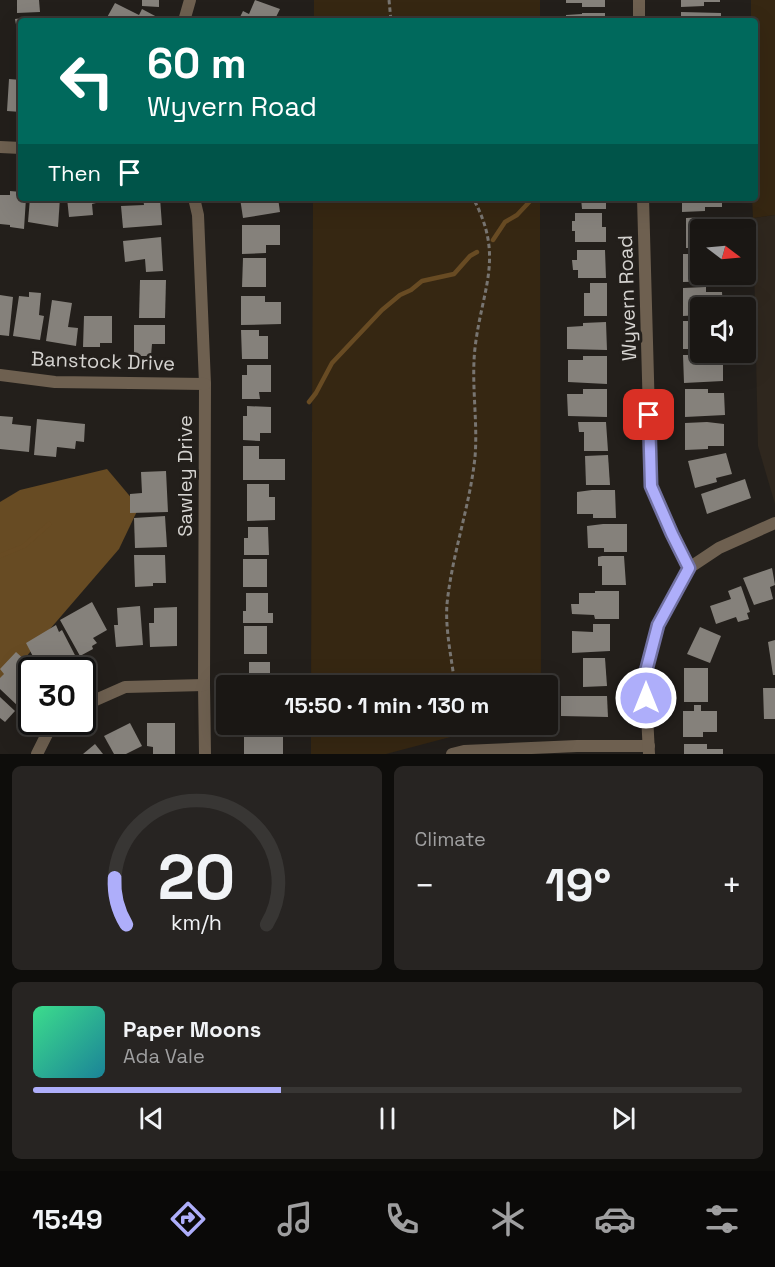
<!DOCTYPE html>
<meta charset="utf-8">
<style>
:root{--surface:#1a1714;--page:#272422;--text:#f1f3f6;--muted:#9f9fa0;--line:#383634;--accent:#aeaefa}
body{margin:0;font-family:"Space Grotesk",sans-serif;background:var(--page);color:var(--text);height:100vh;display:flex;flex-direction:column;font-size:22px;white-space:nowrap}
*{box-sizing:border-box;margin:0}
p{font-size:20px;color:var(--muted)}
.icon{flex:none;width:33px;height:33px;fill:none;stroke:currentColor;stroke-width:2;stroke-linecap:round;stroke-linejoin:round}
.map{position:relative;height:754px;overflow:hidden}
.side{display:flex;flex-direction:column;gap:12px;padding:12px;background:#0e0d0b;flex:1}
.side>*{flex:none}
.top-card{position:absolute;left:18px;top:18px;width:740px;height:183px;border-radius:6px;box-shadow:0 6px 24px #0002,0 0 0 2px var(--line);background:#00695c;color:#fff;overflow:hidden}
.needle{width:39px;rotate:106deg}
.buttons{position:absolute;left:690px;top:219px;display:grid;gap:12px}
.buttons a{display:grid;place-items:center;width:66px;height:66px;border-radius:6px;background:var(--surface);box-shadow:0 6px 24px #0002,0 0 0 2px var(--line);font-size:30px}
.speed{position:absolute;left:18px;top:657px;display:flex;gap:12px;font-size:30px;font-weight:700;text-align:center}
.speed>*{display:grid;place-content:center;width:78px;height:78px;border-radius:50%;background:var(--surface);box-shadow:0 6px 24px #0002,0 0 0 2px var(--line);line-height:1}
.speed .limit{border:3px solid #111;border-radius:9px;background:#fff;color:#111}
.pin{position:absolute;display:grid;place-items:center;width:51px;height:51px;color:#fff;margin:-26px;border-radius:12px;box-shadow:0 3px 9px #0006}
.me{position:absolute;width:66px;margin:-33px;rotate:0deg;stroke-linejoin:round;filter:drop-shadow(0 0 4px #0008)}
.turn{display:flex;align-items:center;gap:21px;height:126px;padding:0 30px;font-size:27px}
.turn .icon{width:78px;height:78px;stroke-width:2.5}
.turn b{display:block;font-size:42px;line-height:51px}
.then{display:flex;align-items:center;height:57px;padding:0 30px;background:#0003;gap:12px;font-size:22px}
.big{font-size:45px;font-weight:700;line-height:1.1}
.side .card{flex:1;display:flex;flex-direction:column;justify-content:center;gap:9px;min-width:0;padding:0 21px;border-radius:9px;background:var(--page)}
.side .dial{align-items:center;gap:0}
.dial svg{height:156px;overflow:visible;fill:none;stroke:var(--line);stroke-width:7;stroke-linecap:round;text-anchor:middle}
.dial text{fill:var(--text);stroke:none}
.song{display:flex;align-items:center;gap:18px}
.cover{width:72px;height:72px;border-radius:9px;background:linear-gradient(135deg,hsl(150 70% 55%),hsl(190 70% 35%))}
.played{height:6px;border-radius:3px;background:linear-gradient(90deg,var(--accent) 35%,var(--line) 35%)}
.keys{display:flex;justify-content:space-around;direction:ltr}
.heat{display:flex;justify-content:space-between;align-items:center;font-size:33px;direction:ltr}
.side .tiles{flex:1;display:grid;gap:12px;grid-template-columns:1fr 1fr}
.card:last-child{grid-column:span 2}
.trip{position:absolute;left:216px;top:675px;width:342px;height:60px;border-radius:6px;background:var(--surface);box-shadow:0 6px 24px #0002,0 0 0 2px var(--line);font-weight:700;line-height:60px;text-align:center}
.tab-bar{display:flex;height:96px;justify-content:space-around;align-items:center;background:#0a0908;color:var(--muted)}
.tab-bar .icon{width:42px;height:42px}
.tab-bar .active{color:var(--accent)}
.tab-bar b{font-size:27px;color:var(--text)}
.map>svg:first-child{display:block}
.built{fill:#2f271e}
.green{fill:#362712}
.forest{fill:#674b23}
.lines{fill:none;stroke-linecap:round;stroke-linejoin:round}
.stream{stroke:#684b23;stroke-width:4.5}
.building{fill:#85817b}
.path{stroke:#787571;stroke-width:3;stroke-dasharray:4.5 3;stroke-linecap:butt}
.minor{stroke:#6e6050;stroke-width:12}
.route-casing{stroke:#7171a2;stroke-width:15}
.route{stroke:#aeaefa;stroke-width:10}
.labels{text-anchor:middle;stroke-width:6;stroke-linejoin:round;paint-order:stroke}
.street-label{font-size:20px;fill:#d5d3d0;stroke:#231f1b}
</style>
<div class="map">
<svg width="775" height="754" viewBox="0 0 775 754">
<rect width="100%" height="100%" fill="#231f1b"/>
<!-- built -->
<polygon class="built" points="775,215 775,504 758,446 753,218"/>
<!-- green -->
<g class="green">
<rect x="314" y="0" width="226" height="21"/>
<polygon points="751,0 775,0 775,215 753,218 752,198 754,198 754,21 751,21"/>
<polygon points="313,198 540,198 541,685 311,685"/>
<polygon points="311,725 541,724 541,727 473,731 386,754 311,754"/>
</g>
<!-- forest -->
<polygon class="forest" points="107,469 139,507 119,549 0,687 0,502 20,490"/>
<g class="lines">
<!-- stream -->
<g class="stream">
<polyline points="493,240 505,222 517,215 533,198"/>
<polyline points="309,402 316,393 332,363 382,310 400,295 411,290 422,281 454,274 470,256 477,252"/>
<polyline points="0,556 24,546 49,524"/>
</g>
</g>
<!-- building -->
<g class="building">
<polygon points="17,0 39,0 40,12 17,13"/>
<polygon points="142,0 159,0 159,7 142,6"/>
<polygon points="255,0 280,9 274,21 238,21 243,11 249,14"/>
<polygon points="566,0 605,0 605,7 582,7 582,3 566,3"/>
<polygon points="681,0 720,0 720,2 704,2 704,6 681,7"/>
<polygon points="115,3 139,15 142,9 157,17 155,21 105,21"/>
<polygon points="681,12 721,13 721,21 681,21"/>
<polygon points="582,13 605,13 605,21 566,21 566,15 582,14"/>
<polygon points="39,16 39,21 21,21 20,47 15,19"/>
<polygon points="9,79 21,80 21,112 7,111"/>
<polygon points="10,191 21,192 21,198 26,198 24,229 10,227 10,225 0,224 0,195 10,195"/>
<polygon points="30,198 60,198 58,227 28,222"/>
<polygon points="67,198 96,198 96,203 92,204 93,215 69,217"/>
<polygon points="143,198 160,198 162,225 123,228 121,206 144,205"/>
<polygon points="240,198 278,198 280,212 243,218"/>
<polygon points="581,198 606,198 606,209 582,209"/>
<polygon points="682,198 722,198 722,207 705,207 705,211 682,212"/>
<polygon points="575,213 602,213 602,227 606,227 606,242 575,242 575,231 572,231 572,221 575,221"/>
<polygon points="706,217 706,222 718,222 718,230 700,230 700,248 686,248 686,218"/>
<polygon points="242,225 280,225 280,245 266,245 266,253 242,254"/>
<polygon points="161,237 163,271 146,272 145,259 125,262 123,241"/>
<polygon points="577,250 605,250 606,278 578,278 578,270 573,270 572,260 577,260"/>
<polygon points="683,254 700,254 700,274 722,274 722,281 683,282"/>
<polygon points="243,258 266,258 266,287 242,287"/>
<polygon points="140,280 166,280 165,318 139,318"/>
<polygon points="590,283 607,283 607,316 584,316 584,293 590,293"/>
<polygon points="706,287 706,292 722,292 723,308 700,308 700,315 683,316 683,288"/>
<polygon points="29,292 41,293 39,315 44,316 40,340 13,336 19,296 29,297"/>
<polygon points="0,295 13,297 9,336 0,335"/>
<polygon points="241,296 265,296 265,302 281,302 281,324 241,325"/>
<polygon points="52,300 72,303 68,327 78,328 76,346 46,341"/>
<polygon points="84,316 112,316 112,343 100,343 100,347 83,347"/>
<rect x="683" y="321" width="17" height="28"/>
<polygon points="606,322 607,350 567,349 567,327 583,326 583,323"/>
<polygon points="134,325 165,325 165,344 152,344 151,356 134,356"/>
<polygon points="241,330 259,330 259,336 268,336 268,359 242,359"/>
<polygon points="683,355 707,355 707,359 723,359 723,381 684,383"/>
<polygon points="583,356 607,356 607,384 568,382 568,360 583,360"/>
<polygon points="247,365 271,365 271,392 259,392 260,399 242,399 242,375 247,375"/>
<polygon points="583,389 607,389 607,417 568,416 567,394 583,394"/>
<polygon points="685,389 708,389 708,393 724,393 725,415 685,417"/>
<polygon points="247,406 271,407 271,433 260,433 260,441 243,440 243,416 247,416"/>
<polygon points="0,416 13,417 12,424 31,426 29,452 0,449"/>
<polygon points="37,419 85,424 84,442 76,441 75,449 57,447 56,457 34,455"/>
<polygon points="578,422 606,422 608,451 584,451 584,432 579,432"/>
<polygon points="707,422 724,424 724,446 708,446 708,449 685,450 685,423"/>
<polygon points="243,446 259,446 259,459 285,459 285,480 243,480"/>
<polygon points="726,453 732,474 716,478 717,482 695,488 688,461"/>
<polygon points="608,455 610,485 586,485 585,456"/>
<polygon points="166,471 168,512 130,513 130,494 142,493 141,472"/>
<polygon points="745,479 751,498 707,514 701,494"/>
<polygon points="247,484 269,484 269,497 275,497 275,520 247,521"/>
<polygon points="592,490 615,490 616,518 593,518 593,514 577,514 577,492"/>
<polygon points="165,516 167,547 135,548 134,518"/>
<polygon points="603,524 627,524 627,552 604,552 604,548 588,548 587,526"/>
<polygon points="248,527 268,527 269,555 244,555 244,538 248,538"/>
<polygon points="134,555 165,555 166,583 153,583 153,586 135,587"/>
<polygon points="602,556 624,556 626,585 602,585 602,566 598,566 598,557"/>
<rect x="243" y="559" width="24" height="28"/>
<polygon points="772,568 775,585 770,587 773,599 754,605 743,578"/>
<polygon points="741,586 750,612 747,613 749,619 738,622 736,617 716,624 710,606 731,599 728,591"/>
<polygon points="595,591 619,591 619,619 595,619 594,615 572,614 571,604 579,604 579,593 595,593"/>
<polygon points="246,593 268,593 268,613 273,613 273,623 243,623 243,611 246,611"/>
<polygon points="92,602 107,630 93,638 97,643 92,646 93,649 80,656 60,620"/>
<polygon points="140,606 143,645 116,647 114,625 118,625 117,608"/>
<polygon points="177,607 177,646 150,647 149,623 154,623 154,608"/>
<polygon points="593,624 610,624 610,651 572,653 572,631 593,632"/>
<polygon points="56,625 59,632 62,630 78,661 63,668 60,662 44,670 40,670 26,643"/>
<rect x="244" y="626" width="23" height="28"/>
<polygon points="700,627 721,636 710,663 687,654"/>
<polygon points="775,640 775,675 773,675 768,642"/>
<polygon points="16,652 36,670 32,670 32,683 24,691 30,696 19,707 0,689 0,678 4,674 0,669"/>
<polygon points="583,658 605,658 607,686 583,687"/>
<polygon points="249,662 270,662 270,686 245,686 245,673 249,673"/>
<rect x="684" y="668" width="24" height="34"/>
<polygon points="763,688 775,688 775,719 764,719"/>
<polygon points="561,696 607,696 608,717 561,716"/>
<polygon points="0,697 15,711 5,722 0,718"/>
<polygon points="694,705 701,705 701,711 717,711 717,732 703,732 703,737 683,737 683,711 694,711"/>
<polygon points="130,723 142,746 126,754 114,754 104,736"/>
<polygon points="147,723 175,723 175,754 153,754 153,747 147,746"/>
<polygon points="244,729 267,729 267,733 283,733 283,754 244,754"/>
<polygon points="95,744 103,754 83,754"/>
<polygon points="684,744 707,744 707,749 723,749 723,754 684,754"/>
</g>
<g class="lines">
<!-- path -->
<g class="path">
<polyline points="389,0 391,21"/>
<path d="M455,686c-3,-26 -10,-56 -8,-82 5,-50 23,-98 28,-147 3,-36 -4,-73 0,-109 7,-60 30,-91 -2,-150"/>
<polyline points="461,724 463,738"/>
</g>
<!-- minor -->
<g class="minor">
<polyline points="639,0 639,21"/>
<polyline points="184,21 190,0"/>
<polyline points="0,147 21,148"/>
<polyline points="194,198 198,215 205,384 204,685 205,754"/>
<polyline points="643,198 651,486 672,535 689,568"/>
<polyline points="0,375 55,382 205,384"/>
<polyline points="82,706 125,687 204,685"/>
<polyline points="37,754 48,732 62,722"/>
<polyline points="452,754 464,751 577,746 649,746"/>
<polyline points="649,754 645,675 658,625 689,568 719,548 775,523"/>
</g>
</g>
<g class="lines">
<defs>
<polyline id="route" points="646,698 645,675 658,625 689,568 672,534 651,486 649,415"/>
</defs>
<!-- route casing -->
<use href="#route" class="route-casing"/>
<!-- route -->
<use href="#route" class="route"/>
</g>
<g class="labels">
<!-- street labels -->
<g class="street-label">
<text transform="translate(627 298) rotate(-92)" y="7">Wyvern Road</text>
<text transform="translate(103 361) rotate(2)" y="7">Banstock Drive</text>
<text transform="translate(185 476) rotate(-90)" y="7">Sawley Drive</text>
</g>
</g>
</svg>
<div class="buttons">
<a><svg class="needle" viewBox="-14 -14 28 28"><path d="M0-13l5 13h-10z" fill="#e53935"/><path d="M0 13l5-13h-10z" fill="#9f9fa0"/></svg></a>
<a><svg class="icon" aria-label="sound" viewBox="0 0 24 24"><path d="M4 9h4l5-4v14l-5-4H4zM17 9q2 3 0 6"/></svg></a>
</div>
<div class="speed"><div class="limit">30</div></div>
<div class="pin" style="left:649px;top:415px;background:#d93025"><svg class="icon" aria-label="arrive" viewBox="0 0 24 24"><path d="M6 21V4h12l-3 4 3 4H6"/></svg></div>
<svg class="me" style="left:646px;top:698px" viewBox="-20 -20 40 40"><circle r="17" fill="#aeaefa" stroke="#fff" stroke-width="3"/><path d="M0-11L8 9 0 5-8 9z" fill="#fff"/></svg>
<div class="trip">15:50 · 1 min · 130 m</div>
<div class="top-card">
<div class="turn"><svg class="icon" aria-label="left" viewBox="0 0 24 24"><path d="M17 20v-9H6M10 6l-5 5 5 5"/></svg><div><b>60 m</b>Wyvern Road</div></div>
<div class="then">Then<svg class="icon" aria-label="arrive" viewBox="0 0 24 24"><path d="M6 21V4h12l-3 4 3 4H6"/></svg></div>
</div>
</div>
<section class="side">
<div class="tiles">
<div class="card dial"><svg viewBox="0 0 100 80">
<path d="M14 69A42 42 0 1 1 86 69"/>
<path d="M14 69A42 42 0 0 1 8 45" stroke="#aeaefa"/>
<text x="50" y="56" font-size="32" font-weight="700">20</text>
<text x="50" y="72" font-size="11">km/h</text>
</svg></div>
<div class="card"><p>Climate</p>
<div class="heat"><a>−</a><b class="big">19°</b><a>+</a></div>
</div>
<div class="card">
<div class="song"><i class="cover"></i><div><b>Paper Moons</b><p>Ada Vale</p></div></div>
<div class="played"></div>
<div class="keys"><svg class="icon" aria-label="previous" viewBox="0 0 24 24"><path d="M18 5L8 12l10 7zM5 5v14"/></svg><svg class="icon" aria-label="pause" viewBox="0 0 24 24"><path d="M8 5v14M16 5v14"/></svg><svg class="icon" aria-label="next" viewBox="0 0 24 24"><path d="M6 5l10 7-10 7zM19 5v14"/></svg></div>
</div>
</div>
</section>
<nav class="tab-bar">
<b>15:49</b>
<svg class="icon active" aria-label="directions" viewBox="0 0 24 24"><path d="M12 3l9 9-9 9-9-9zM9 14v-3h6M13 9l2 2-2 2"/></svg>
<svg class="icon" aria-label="music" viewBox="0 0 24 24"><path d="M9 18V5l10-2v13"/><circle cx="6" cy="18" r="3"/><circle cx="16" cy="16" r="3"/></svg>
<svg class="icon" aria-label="phone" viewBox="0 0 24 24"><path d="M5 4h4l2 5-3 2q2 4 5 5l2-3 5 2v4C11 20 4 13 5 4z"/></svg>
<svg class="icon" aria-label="climate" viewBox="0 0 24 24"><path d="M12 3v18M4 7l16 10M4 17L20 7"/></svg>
<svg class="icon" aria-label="car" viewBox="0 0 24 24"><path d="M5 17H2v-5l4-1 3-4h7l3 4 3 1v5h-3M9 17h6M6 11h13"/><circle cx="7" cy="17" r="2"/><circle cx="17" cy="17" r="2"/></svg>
<svg class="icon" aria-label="filters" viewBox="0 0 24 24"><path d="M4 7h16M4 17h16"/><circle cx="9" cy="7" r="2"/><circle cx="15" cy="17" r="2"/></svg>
</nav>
